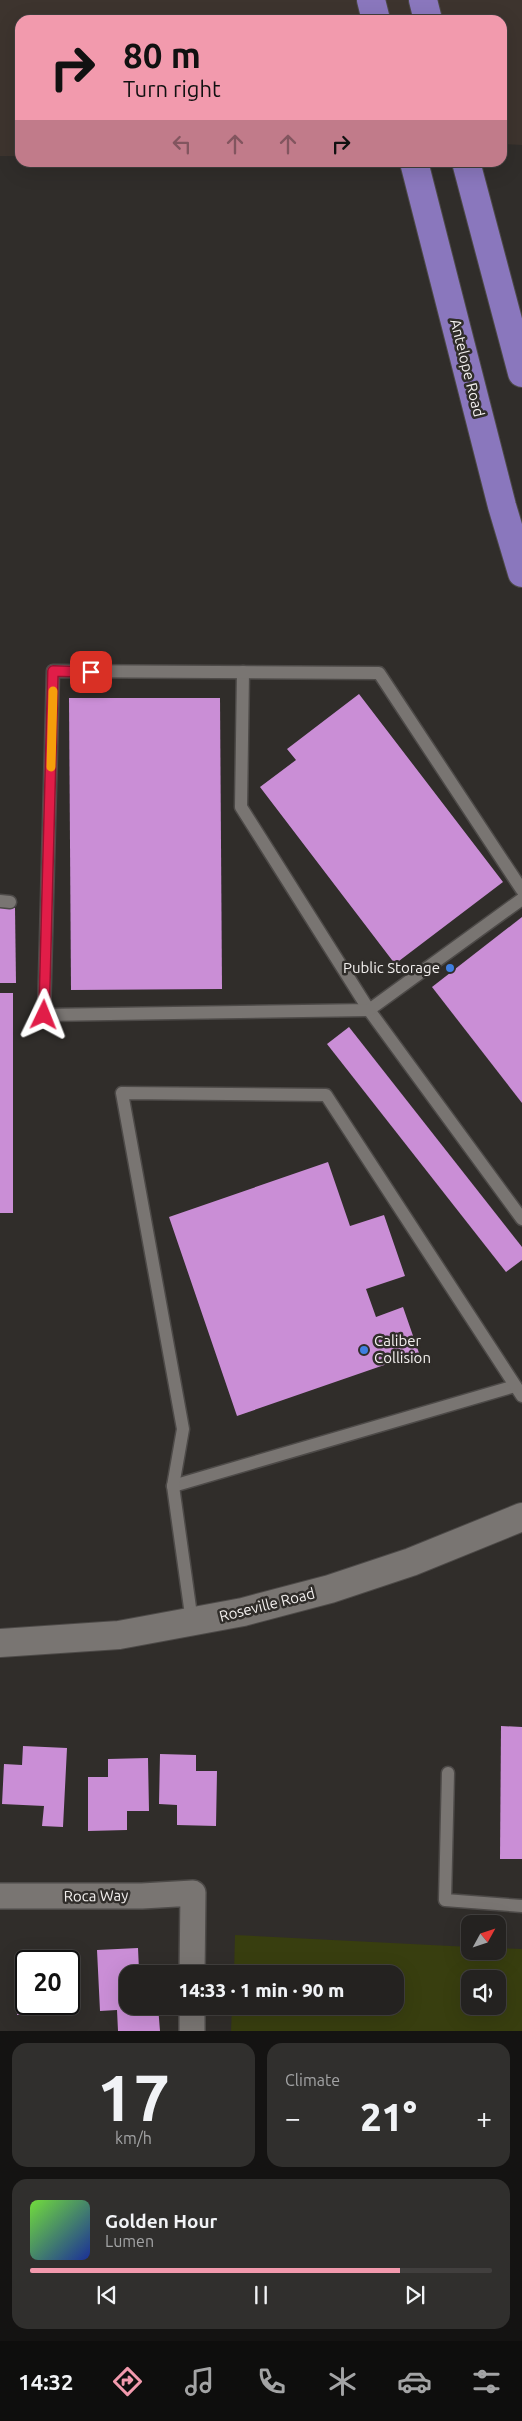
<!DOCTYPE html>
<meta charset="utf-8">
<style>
:root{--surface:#242220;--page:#302f2d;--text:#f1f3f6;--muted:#a3a4a5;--line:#413f3e;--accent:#f29aad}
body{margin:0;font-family:Ubuntu,sans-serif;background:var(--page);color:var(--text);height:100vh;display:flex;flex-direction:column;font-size:19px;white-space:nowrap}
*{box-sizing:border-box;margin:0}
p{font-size:16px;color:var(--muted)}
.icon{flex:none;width:28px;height:28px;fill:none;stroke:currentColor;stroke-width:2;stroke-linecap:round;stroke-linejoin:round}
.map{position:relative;height:2031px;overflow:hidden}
.side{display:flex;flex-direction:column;gap:12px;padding:12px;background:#141312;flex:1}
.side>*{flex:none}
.banner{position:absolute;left:15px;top:15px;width:492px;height:152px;border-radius:15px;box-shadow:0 5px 20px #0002,0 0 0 1px var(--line);background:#f29aad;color:#111;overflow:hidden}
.needle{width:32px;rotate:50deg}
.buttons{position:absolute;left:461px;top:1915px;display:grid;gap:10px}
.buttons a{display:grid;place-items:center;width:45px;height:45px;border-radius:10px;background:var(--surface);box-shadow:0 5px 20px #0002,0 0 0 1px var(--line);font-size:25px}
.speed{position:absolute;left:15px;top:1950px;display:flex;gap:10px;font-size:25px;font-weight:700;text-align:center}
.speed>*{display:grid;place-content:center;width:65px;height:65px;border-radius:50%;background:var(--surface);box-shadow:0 5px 20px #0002,0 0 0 1px var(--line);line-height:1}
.speed .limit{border:2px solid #111;border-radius:8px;background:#fff;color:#111}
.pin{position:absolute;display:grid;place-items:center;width:42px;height:42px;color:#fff;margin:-21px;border-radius:10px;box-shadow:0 2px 8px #0006}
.me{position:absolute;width:55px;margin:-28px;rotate:2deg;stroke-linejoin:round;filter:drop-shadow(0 0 4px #0008)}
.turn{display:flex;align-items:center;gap:18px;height:105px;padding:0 25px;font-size:22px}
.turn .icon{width:65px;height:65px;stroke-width:2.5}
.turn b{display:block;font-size:35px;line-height:42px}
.lanes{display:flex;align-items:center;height:48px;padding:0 25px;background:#0003;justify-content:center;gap:25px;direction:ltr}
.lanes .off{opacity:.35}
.big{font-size:38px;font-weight:800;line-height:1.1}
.side .tile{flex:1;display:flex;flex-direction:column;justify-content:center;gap:8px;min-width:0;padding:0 18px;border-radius:15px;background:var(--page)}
.side .dial{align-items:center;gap:0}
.dial b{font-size:65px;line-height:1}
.song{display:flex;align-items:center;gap:15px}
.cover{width:60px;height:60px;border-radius:8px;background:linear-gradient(135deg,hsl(100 70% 55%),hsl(230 70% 35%))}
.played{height:5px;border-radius:2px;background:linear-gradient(90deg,var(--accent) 80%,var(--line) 80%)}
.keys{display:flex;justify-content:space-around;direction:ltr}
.heat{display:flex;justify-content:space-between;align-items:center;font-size:28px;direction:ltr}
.side .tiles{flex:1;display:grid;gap:12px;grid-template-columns:1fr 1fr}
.tile:last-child{grid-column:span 2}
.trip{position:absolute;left:119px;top:1965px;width:285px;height:50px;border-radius:15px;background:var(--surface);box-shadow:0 5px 20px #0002,0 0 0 1px var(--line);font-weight:800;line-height:50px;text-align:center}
.tabs{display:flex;height:80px;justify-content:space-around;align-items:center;background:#0e0e0d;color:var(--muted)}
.tabs .icon{width:35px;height:35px}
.tabs .active{color:var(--accent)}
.tabs b{font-size:22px;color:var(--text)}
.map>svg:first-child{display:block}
.built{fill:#3d342e}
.green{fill:#383e0f;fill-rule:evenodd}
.building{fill:#ca8ed6;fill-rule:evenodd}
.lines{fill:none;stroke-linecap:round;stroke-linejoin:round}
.service-casing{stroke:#4d4a48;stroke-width:15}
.minor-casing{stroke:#4d4a48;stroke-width:28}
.secondary-casing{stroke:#4d4a48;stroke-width:30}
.primary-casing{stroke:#4d4a48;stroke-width:30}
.service{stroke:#797572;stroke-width:12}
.minor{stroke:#797572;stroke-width:25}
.secondary{stroke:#797572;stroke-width:28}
.primary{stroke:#8a77bd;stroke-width:28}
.route-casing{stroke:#92132f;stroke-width:12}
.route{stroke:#e11d48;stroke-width:9}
.slow{stroke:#f59e0b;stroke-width:9}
.shop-dot{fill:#3f7fe0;stroke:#302d2a;stroke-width:2}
.labels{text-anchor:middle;stroke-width:5;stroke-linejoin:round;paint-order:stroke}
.street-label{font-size:15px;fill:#f3f0ef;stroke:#302d2a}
.poi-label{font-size:15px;fill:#f3f0ef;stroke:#302d2a;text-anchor:end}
</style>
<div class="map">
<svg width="522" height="2031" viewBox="0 0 522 2031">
<rect width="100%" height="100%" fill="#302d2a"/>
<!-- built -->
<polygon class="built" points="0,0 522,0 522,145 503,144 502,20 20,20 20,156 0,156"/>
<!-- green -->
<path class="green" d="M235,1935l235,12v4h28v-3l24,1v82h-291l1,-25h163v-32h-161zM470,1979h28v27h-28z"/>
<!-- building -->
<g class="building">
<polygon points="359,694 503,882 395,964 260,787 296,760 287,749"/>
<polygon points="69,698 220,698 222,989 71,990"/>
<polygon points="0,908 15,908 16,983 0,983"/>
<polygon points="522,917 522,1103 432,987"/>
<rect x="0" y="993" width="13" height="220"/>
<polygon points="349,1027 522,1247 522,1260 506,1272 327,1044"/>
<polygon points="328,1162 350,1226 384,1215 405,1276 366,1289 376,1317 403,1307 419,1353 237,1416 169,1217"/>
<polygon points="501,1726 522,1727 522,1859 500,1859"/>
<polygon points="23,1746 67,1748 63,1827 42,1826 44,1806 2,1804 4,1764 22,1765"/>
<polygon points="160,1754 196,1755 196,1771 217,1771 216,1826 177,1825 177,1805 159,1804"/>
<polygon points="148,1758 149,1811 127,1811 127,1830 88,1831 88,1777 108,1777 108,1759"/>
<polygon points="138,1948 139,1970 157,1970 157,1974 128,1974 128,2006 158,2006 160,2031 118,2031 117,2010 100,2011 97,1950"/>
<path d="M16,1953h55l1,62h-55zM26,1961h43v43h-43z"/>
</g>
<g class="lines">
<defs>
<g id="service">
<polyline points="243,672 241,807 369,1010 522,1219"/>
<polyline points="522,890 379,673 53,671 44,1015 369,1010 522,899"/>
<polyline points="0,901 10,902"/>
<polyline points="173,1486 515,1386"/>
<polyline points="192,1622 173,1486 183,1429 122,1093 326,1095 522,1396"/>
<polyline points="448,1773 445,1900 522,1906"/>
</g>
<g id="minor">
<polyline points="0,1896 142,1896 193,1893 192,1974"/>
<polyline points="192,2031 192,2006"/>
</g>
<polyline id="secondary" points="0,1643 119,1635 243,1612 330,1589 411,1562 522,1517"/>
<g id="primary">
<polyline points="371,0 376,20"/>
<polyline points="423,0 428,20"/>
<polyline points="414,162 502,506 522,573"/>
<polyline points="466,162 522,373"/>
</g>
</defs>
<!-- service casing -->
<use href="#service" class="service-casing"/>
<!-- minor casing -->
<use href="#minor" class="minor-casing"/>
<!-- secondary casing -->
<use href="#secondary" class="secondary-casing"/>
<!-- primary casing -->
<use href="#primary" class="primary-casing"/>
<!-- service -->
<use href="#service" class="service"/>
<!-- minor -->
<use href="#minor" class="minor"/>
<!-- secondary -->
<use href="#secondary" class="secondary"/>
<!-- primary -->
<use href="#primary" class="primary"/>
</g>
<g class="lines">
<defs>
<polyline id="route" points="44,1015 53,671 91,672"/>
</defs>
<!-- route casing -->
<use href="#route" class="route-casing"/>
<!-- route -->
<use href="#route" class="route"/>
<!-- slow -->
<polyline class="slow" points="51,767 53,691"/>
</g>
<!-- markers -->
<g class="shop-dot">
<circle cx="450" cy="968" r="5"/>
<circle cx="364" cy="1350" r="5"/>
</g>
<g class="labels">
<!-- street labels -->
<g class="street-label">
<text transform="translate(467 368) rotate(76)" y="5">Antelope Road</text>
<text transform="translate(267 1605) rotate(-14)" y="5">Roseville Road</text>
<text transform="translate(96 1896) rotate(-1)" y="5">Roca Way</text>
</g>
<!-- poi labels -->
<g class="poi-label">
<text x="440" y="973">Public Storage</text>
<text x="374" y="1346" text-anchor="start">Caliber<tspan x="374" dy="17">Collision</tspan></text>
</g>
</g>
</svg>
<div class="buttons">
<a><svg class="needle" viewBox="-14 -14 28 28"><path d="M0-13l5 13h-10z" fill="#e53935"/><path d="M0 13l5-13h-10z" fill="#a3a4a5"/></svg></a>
<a><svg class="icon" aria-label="sound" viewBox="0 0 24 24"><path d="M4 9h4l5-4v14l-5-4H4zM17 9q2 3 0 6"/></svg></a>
</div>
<div class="speed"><div class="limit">20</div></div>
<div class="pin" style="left:91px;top:672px;background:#d93025"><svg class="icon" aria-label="arrive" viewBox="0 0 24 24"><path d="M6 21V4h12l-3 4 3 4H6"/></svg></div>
<svg class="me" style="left:44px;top:1015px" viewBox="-20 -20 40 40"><path d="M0-17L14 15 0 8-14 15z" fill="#e11d48" stroke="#fff" stroke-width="4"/></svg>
<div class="trip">14:33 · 1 min · 90 m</div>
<div class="banner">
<div class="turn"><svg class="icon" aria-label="right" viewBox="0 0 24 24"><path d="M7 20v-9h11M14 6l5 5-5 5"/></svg><div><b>80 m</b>Turn right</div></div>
<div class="lanes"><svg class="icon off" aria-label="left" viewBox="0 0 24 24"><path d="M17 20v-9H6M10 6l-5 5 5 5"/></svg><svg class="icon off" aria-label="ahead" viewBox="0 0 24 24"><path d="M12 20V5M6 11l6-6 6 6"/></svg><svg class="icon off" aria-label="ahead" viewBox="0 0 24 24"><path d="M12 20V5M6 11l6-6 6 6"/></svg><svg class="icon" aria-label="right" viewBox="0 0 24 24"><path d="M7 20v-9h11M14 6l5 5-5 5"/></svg></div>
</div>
</div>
<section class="side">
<div class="tiles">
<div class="tile dial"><b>17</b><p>km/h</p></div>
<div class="tile"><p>Climate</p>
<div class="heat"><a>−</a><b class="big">21°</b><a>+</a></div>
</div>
<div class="tile">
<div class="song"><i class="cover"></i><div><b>Golden Hour</b><p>Lumen</p></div></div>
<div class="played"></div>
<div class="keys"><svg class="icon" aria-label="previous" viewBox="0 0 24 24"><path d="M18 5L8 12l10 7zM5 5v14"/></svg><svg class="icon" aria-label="pause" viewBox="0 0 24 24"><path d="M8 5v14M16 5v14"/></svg><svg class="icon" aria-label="next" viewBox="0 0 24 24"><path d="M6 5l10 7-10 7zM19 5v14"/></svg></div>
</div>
</div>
</section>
<nav class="tabs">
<b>14:32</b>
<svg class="icon active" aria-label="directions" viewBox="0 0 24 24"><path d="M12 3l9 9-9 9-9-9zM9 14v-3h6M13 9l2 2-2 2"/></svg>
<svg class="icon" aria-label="music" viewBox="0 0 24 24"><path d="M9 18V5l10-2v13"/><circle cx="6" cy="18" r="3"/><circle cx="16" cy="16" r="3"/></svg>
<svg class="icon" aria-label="phone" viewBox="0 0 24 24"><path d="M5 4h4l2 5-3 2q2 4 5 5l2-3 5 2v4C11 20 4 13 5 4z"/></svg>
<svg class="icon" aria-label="climate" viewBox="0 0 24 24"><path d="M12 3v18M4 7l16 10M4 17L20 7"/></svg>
<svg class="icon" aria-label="car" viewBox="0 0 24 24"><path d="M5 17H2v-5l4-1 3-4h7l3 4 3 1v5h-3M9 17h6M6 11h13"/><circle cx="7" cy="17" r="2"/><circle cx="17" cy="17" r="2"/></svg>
<svg class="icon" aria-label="filters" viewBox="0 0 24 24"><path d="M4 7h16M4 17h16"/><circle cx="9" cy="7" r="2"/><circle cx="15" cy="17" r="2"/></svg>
</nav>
